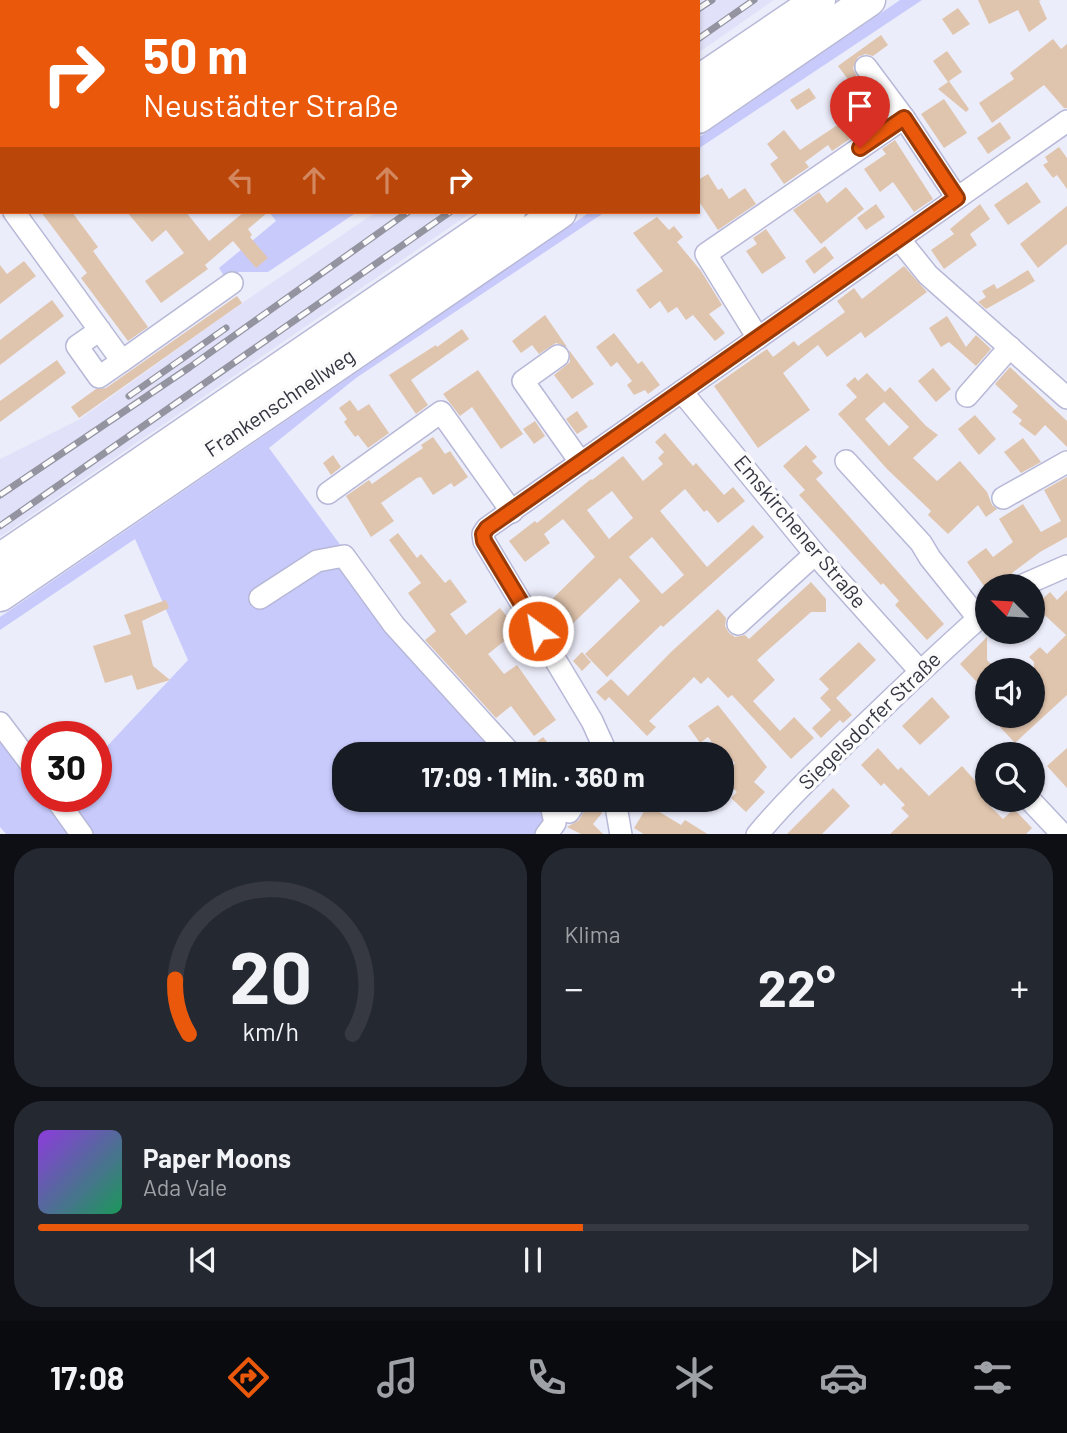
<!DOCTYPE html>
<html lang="de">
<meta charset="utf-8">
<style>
:root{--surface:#171b24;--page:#242831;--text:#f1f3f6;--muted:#9ea1a6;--line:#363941;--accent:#ea580c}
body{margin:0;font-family:Barlow,sans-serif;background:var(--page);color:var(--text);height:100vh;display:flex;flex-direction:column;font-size:26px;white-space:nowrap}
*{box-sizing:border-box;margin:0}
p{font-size:23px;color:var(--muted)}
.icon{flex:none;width:38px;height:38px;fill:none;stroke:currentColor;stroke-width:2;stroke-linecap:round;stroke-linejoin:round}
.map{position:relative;height:834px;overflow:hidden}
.side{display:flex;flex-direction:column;gap:14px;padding:14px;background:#0d0f14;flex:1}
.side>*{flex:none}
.top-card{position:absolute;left:0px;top:0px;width:700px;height:214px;box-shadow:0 2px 5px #0004;background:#ea580c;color:#fff;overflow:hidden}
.needle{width:46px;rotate:294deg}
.tools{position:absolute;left:975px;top:574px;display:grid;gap:14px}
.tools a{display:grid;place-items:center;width:70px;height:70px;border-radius:50%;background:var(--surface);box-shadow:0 2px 5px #0004;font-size:35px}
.speed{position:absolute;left:21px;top:721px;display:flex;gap:14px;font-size:35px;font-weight:700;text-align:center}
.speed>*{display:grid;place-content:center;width:91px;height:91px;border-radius:50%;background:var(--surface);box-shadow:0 2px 5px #0004;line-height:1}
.speed .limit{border:10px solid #d22;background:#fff;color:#111}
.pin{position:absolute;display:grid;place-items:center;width:60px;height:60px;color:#fff;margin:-72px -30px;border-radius:50% 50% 50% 0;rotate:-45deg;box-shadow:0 0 7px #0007}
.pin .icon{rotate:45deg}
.me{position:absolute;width:77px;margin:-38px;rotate:328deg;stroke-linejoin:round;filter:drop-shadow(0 0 5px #0008)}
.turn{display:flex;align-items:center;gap:24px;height:147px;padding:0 28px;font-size:32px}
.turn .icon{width:91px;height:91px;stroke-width:2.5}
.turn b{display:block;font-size:49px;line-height:60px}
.lanes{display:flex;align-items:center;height:66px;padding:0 28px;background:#0003;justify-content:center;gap:35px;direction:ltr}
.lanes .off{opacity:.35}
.big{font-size:52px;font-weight:700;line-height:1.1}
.side .widget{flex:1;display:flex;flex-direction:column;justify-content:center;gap:10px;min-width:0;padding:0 24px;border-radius:28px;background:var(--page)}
.side .dial{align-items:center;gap:0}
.dial svg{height:182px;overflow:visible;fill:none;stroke:var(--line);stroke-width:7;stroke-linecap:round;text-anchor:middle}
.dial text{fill:var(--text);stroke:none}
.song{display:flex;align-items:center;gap:21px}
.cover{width:84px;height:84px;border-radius:10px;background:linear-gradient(135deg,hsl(270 70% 55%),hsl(150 70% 35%))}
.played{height:7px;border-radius:4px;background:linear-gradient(90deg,var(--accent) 55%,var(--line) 55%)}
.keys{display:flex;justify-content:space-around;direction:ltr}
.heat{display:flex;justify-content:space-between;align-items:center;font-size:38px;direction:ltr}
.side .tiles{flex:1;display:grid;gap:14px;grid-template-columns:1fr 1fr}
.widget:last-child{grid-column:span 2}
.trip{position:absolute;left:332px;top:742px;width:402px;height:70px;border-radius:28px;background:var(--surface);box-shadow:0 2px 5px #0004;font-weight:700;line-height:70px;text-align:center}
.dock{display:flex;height:112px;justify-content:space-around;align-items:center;background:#090b0e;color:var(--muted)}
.dock .icon{width:49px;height:49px}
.dock .active{color:var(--accent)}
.dock b{font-size:32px;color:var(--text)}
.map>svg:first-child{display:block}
.built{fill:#e1e2fa}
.green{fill:#c8cafc}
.building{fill:#e0c5ae;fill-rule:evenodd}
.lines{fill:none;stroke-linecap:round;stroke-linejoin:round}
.minor-casing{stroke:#b7b8d7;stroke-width:24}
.highway-casing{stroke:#b7b8d7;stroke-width:35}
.minor{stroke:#fff;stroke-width:21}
.highway{stroke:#fff;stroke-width:32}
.rail-casing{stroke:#9394a0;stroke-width:7}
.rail{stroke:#fbfbfb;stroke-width:4.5;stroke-dasharray:13;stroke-linecap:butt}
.route-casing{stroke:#983908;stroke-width:18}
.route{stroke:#ea580c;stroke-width:12}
.labels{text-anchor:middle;stroke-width:7;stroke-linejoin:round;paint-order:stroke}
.street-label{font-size:21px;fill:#353541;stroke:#fbfbfb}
</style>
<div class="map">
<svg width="1067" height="835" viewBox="0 0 1067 835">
<rect width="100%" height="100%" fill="#ecedfa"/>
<!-- built -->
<g class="built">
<polygon points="673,0 774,0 698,53 698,2 670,2"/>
<polygon points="376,212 472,212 0,537 0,459 80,419 242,303"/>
</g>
<!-- green -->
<g class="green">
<polygon points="209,0 516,0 517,2 207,2"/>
<polygon points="900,0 922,0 698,149 698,138"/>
<polygon points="269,212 357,212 268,272 239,272 227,281 219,268 276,221"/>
<polygon points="590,212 605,212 356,378 269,448 369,584 518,754 345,754 345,800 560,800 567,808 569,817 555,834 6,834 0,827 0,730 37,780 37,796 96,796 96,758 188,660 135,539 0,630 0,617"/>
</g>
<!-- building -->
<g class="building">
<polygon points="978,0 1041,0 1039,1 1047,19 1029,32 1018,10 989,24"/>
<polygon points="958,8 970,24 953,35 942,19"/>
<polygon points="881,35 888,45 873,56 865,54 858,57 853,68 857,77 850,82 838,66"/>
<polygon points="1053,39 1061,49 1067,44 1067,108 1064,108 1044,85 992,123 979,103 1014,79 1010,73"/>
<polygon points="947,51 962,72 949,81 969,109 966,112 938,89 948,82 933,61"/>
<polygon points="809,88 816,98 797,110 790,100"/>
<polygon points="850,96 857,106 872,97 885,115 832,151 828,145 805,162 809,167 784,184 770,164 778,158 767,144 784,130 800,150 839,124 830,110"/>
<polygon points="944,99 967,133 944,148 921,114"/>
<polygon points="1000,122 1011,138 988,154 977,138"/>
<polygon points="895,140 933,199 914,212 893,182 880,192 864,169 886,154 882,149"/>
<polygon points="1059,147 1067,158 1067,189 1057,175 1053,178 1043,165 1048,162 1045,157"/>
<polygon points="708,174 718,190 722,188 729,199 745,188 756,204 718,230 698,200 698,180"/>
<polygon points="1027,182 1041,202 1008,225 994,205"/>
<polygon points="846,187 864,209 821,244 793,210 819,192 827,203"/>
<polygon points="876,204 885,217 866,230 857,218"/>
<polygon points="980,204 990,219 970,234 977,245 944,269 931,250 954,234 950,229"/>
<polygon points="1067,206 1067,244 1038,268 1020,244"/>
<polygon points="41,212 72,212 98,247 93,251 148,327 128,341 81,278 87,273"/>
<polygon points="127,212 186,212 209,241 244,212 268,212 248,229 252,235 250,237 268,258 256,268 233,241 205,265 208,269 161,303 145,281 184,253 166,230 152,242"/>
<polygon points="657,217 669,230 674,226 683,237 677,242 701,271 722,305 709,314 725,333 715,341 693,315 686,320 677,307 668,313 660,301 650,309 636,290 663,271 633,233"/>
<polygon points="766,229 786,258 762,274 746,251 757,244 753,238"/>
<polygon points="825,246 834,258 814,274 805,261"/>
<polygon points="24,261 36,276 0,304 0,265 7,274"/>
<polygon points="904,266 927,292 865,338 861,332 827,357 818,345 783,373 810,410 758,448 714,386 767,349 773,357 794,341 798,346 845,312 837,301 854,288 862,299"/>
<polygon points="1028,270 1035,281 1022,289 986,309 978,302 986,297 982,291 994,284 997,289"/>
<polygon points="237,296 242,303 79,418 71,407 96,389 106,388"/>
<polygon points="52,300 64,316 0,365 0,340"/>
<polygon points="545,315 567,347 556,343 539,354 532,345 521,353 512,341"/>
<polygon points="947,316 966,347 976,335 991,349 976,366 949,342 941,347 929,328"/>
<polygon points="462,329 469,339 411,380 428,405 416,414 389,375 436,345 437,347"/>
<polygon points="614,333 638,364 642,361 660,385 648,394 645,390 634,395 627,385 632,381 617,362 611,367 596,347"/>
<polygon points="569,350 594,384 572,399 554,375 570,362"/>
<polygon points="57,360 66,373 0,422 0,401"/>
<polygon points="1010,367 1067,421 1067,447 1045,425 1035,436 1019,424 1022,420 1012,412 1018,406 995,384"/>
<polygon points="933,368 951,389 936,402 918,381"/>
<polygon points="478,370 523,434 501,449 472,407 460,416 443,394"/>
<path d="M867,373l18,19 5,-5 36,39 12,9 -25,23 24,23 23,-20 27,31 5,13 5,4 -11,8 -8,-12 -30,29 -20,-19 3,-4 -44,-42 -49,-55 19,-17 -11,-12 9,-8 3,4zM884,402l25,25 -20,19 -24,-27z"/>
<polygon points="350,400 358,411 369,404 389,433 368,448 358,435 355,437 344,422 347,419 339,408"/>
<polygon points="577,411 588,427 577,434 566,419"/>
<polygon points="975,415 996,439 979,455 958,429"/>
<polygon points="535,421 545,436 534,444 523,429"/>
<path d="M665,433l28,33 3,-3 28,32 9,-8 12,14 -27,22 -11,-13 -3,2 -19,-23 -25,22 47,56 46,-42 11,12 -101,90 -2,-2 -54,52 -22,-23 55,-53 -20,-23 -56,54 -22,-23 53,-52 -32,-38 -19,15 6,9 -25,19 -16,-21 26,-20 2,2 54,-44 1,1 31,-24 20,25 20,-17 -5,-6 6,-6 -9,-10zM612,491l21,27 -24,21 -22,-29zM652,537l32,38 -22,19 -33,-37z"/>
<polygon points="433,437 445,454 450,451 468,477 454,487 451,483 433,495 421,477 417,478 381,503 394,521 371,537 346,496 369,480 372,484 400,464 423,448 421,445"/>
<polygon points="1023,438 1041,462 1021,473 1004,452"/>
<polygon points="806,445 817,457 812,461 823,473 816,479 944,624 927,640 895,605 899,601 883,583 881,585 799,495 805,490 783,466"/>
<polygon points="333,455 341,467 331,475 323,463"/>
<polygon points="1067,477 1067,537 1040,552 1012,573 1014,575 1010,579 1008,586 984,586 967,562 986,548 993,557 1013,542 999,519 1023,504 1041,532 1061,521 1044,490"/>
<polygon points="398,533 417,558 421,554 445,583 450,579 467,602 450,614 466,635 500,608 518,630 488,654 504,674 517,665 556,720 534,736 511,706 496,718 425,640 436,631 408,593 421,583 389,540"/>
<polygon points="811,582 826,599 826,612 811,612 757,660 775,680 753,701 780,731 794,717 814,738 791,759 732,695 728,698 708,677 701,684 694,677 680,691 649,721 656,727 647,736 609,697 605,701 596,692 611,679 628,696 672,651 718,609 726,618 725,626 729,633 735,637 745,635 749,639"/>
<polygon points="1067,590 1067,695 1015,743 999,726 1010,716 1032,716 1034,662 1029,657 1040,647 1047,654 1066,635 1035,606 1050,592 1057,600"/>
<polygon points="166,600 169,608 142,621 153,666 170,680 137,690 132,675 105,683 93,646 131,634 124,615"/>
<polygon points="987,637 987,660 997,670 987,670 987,693 960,664"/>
<polygon points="859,642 876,660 836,698 852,715 843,723 840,720 821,738 812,728 831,710 820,698 829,689 819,679"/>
<polygon points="582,652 591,662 582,671 573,661"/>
<polygon points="932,697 950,717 920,745 902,726"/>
<polygon points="718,705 767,767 754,782 765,792 746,812 731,798 737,792 731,786 734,784 724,775 735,763 715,744 714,745 708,737 700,743 688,726"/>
<polygon points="543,737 557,754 524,754 524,752"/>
<polygon points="878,748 898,770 901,767 929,796 962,766 987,794 989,800 986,802 1003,819 1014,809 1032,828 1025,835 889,835 909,816 901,808 905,805 884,783 881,786 861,765"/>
<polygon points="1067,748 1067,788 1047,766"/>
<polygon points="833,788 850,806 821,835 786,835"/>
<polygon points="590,802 602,813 593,824 604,835 583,835 567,827 579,820"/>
<polygon points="648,805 681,825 685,820 709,835 645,835 634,828"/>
</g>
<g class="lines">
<defs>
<g id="minor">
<polyline points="63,2 65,0"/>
<polyline points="0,60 2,59"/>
<polyline points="866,67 904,118"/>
<polyline points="0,192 2,195"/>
<polyline points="14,212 122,361 99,377 77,346 100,330"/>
<polyline points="899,239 928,275 1067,398"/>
<polyline points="758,338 706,254 904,118 957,198"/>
<polyline points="558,356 523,381 581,463"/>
<polyline points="122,361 232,283"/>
<polyline points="682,392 815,554 920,671"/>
<polyline points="967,396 1010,347"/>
<polyline points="846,461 921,543 930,558 978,618"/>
<polyline points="328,493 441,412 512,512"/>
<polyline points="1003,498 1067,462"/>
<polyline points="1021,586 1067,566"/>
<polyline points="260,598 317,561 344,556 394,625 511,754"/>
<polyline points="738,624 815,554"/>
<polyline points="0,723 37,772"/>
<polyline points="607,754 592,721 484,541 483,534 487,528 1067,121"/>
<polyline points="54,796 82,835"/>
<polyline points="615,800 621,835"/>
<polyline points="1030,800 1063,835"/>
<polyline points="569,812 577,800"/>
<polyline points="546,835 555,823 550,800"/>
<path d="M757,835c30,-36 64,-68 97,-100 44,-42 87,-84 133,-124"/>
</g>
<g id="highway">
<polyline points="698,82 819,0"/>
<polyline points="698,117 869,0"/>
<polyline points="0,560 509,212"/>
<polyline points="0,595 560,212"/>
</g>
</defs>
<!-- minor casing -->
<use href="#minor" class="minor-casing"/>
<!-- highway casing -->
<use href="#highway" class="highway-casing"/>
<!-- minor -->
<use href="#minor" class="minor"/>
<!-- highway -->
<use href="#highway" class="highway"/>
<defs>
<g id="rail">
<polyline points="698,9 712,0"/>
<polyline points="698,39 754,0"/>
<polyline points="129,396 226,328"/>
<polyline points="0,495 190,367 408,212"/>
<polyline points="0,526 450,212"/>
</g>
</defs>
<!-- rail casing -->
<use href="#rail" class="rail-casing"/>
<!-- rail -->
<use href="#rail" class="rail"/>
</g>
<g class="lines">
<defs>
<polyline id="route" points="538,631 484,541 483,534 487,528 957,198 904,118 860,148"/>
</defs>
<!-- route casing -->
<use href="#route" class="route-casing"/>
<!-- route -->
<use href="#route" class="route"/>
</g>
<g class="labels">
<!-- street labels -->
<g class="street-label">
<text transform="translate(280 403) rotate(-34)" y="7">Frankenschnellweg</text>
<text transform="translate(800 532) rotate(50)" y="7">Emskirchener Straße</text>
<text transform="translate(870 721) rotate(-44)" y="7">Siegelsdorfer Straße</text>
</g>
</g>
</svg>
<div class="tools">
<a><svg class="needle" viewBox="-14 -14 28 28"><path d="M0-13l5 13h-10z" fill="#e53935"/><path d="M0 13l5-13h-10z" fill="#9ea1a6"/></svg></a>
<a><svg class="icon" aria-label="sound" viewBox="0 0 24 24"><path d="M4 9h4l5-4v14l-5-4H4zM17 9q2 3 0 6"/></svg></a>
<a><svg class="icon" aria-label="search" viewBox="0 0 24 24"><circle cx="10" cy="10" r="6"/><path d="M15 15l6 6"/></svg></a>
</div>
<div class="speed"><div class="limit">30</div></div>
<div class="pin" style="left:860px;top:148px;background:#d93025"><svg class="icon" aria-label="arrive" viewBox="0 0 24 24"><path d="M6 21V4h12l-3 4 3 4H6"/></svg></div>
<svg class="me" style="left:538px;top:631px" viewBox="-20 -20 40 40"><circle r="17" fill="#ea580c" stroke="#fff" stroke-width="3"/><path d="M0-11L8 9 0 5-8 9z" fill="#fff"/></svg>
<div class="trip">17:09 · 1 Min. · 360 m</div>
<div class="top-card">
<div class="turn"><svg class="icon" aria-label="right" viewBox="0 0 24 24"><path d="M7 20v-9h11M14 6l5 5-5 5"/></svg><div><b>50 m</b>Neustädter Straße</div></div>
<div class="lanes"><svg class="icon off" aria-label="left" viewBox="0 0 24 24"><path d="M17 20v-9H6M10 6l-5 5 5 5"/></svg><svg class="icon off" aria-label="ahead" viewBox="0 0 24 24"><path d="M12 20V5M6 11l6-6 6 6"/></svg><svg class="icon off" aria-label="ahead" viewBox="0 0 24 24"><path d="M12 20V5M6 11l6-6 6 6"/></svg><svg class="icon" aria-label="right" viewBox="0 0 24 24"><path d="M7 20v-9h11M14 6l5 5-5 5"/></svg></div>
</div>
</div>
<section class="side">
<div class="tiles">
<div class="widget dial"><svg viewBox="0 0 100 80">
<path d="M14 69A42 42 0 1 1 86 69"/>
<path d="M14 69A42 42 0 0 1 8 45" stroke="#ea580c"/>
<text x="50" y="56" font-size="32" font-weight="700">20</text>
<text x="50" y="72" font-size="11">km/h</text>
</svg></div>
<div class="widget"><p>Klima</p>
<div class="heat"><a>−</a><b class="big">22°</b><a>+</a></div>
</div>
<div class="widget">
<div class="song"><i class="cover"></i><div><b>Paper Moons</b><p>Ada Vale</p></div></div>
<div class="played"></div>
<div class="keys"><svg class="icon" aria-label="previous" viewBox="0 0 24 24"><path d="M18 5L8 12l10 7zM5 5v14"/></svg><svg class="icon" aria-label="pause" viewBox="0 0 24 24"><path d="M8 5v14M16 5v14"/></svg><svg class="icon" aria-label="next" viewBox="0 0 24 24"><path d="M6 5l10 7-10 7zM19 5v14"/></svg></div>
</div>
</div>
</section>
<nav class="dock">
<b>17:08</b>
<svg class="icon active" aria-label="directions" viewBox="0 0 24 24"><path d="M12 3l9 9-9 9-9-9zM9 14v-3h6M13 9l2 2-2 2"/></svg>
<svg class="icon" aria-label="music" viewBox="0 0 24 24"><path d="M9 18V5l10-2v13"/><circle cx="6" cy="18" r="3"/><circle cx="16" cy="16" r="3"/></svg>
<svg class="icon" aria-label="phone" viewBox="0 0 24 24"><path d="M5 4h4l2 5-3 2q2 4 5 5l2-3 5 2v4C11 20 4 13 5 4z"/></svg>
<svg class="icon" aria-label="climate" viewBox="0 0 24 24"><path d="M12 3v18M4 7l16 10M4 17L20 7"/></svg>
<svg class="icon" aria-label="car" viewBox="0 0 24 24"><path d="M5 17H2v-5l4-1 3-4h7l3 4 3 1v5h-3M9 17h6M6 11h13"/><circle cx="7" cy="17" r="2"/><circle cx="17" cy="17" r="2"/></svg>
<svg class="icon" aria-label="filters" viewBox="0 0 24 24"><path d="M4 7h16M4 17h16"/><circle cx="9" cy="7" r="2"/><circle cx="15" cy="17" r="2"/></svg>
</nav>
